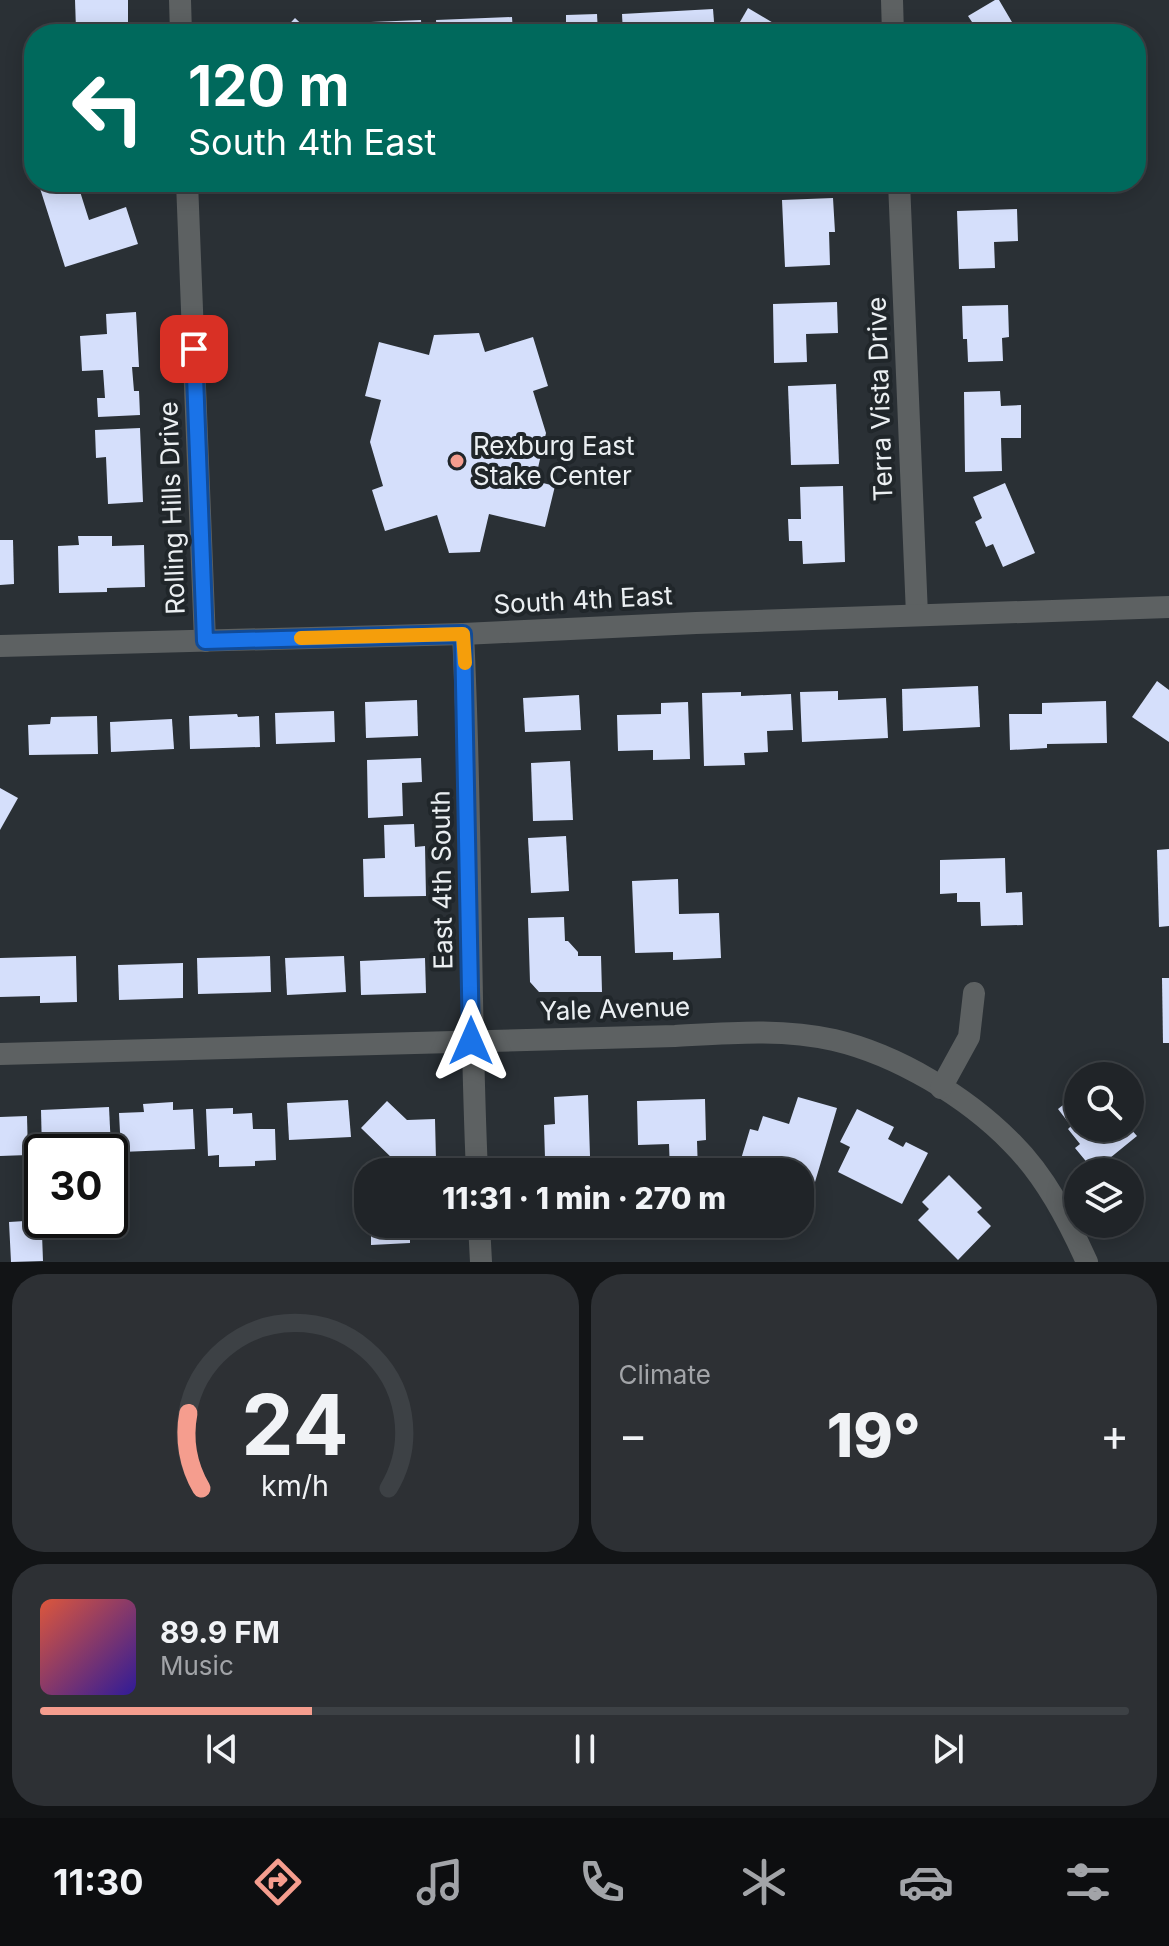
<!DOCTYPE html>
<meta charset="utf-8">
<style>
:root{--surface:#202428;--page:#2d3034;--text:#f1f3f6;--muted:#a2a4a8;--line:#3d4145;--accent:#f59d8e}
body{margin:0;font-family:Inter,sans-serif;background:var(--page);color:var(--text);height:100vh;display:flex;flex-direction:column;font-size:30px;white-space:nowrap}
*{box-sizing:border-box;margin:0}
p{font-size:26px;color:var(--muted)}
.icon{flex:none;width:44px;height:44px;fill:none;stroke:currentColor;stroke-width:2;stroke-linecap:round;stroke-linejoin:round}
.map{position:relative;height:1262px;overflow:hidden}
.details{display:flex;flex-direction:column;gap:12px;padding:12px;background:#121416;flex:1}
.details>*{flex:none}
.banner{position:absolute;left:24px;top:24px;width:1122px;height:168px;border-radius:32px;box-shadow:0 4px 20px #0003,0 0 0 2px var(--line);background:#00695c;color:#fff;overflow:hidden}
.controls{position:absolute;left:1064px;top:1062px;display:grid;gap:16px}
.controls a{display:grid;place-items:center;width:80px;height:80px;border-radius:50%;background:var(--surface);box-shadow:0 4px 20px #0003,0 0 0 2px var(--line);font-size:40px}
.speed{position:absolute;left:24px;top:1134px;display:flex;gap:16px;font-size:40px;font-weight:700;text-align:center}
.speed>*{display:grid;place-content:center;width:104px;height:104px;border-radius:50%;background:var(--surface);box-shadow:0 4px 20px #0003,0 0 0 2px var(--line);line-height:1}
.speed .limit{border:4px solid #111;border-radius:12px;background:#fff;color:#111}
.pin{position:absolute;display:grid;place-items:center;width:68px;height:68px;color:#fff;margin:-34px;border-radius:16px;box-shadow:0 4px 12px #0006}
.me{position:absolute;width:88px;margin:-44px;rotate:0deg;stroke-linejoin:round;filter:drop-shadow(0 0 6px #0008)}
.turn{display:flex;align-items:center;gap:28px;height:168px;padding:0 32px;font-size:36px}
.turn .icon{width:104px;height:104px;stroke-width:2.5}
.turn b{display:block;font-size:56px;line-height:68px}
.big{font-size:60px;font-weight:800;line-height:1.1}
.details .tile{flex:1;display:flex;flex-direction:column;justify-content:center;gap:12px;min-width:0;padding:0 28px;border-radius:32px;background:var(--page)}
.details .dial{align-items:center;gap:0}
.dial svg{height:208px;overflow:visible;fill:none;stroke:var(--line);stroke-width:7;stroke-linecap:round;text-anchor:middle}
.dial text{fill:var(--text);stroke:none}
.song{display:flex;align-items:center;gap:24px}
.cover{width:96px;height:96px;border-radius:12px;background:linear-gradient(135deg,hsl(10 70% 55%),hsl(250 70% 35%))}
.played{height:8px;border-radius:4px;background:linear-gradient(90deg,var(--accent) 25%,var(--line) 25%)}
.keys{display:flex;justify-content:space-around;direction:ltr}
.heat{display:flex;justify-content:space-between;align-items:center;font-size:44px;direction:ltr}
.details .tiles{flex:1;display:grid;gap:12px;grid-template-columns:1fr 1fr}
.tile:last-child{grid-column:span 2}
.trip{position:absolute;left:354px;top:1158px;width:460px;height:80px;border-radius:32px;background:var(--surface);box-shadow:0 4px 20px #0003,0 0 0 2px var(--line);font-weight:800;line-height:80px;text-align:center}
.tabs{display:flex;height:128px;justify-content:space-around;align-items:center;background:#0d0e10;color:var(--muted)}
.tabs .icon{width:56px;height:56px}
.tabs .active{color:var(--accent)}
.tabs b{font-size:36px;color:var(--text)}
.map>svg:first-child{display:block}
.building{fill:#d5dffb}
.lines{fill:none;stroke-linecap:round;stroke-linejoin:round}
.minor{stroke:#5d6162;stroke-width:22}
.route-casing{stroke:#114b97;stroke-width:20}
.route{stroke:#1a73e8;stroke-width:14}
.slow{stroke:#f59e0b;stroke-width:14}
.poi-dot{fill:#f59d8e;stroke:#20262a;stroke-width:3}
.labels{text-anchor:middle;stroke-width:8;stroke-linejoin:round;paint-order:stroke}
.street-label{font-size:26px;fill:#ebeff2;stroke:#20262a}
.poi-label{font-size:26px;fill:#ebeff2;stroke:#20262a;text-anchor:start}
</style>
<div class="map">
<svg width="1169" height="1262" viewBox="0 0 1169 1262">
<rect width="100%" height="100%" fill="#2a3035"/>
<!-- building -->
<g class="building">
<polygon points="75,0 128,0 128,27 76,29"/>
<polygon points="995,0 999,0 1019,34 966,34 976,28 968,16"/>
<polygon points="748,8 792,34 733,34"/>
<polygon points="713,9 715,34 623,34 622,14"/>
<polygon points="597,14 598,34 566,34 566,15"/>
<polygon points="512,17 513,34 437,34 436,20"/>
<polygon points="295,18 312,34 280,34"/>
<polygon points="421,20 422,34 347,34 346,23"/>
<polygon points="38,182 77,182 89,220 126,207 138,244 65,267"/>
<polygon points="833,198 835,232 829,232 830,265 785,267 782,200"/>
<polygon points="1017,209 1018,241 994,242 995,268 959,269 957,211"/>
<polygon points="837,302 838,333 806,334 807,362 774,363 773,304"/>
<polygon points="1008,305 1009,337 1002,338 1003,361 968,362 967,339 963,339 962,306"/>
<polygon points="136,312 139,367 132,367 134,391 139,391 140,415 98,417 97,398 105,398 103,370 82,371 80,336 107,334 106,314"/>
<polygon points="479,333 485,352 533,337 548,386 533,391 546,433 535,481 555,486 545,527 489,514 480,552 449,553 437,515 385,531 372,490 383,486 370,442 381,400 365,396 379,342 429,355 434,335"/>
<polygon points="836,384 839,464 791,465 788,386"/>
<polygon points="1000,391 1001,406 1021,405 1021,438 1001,438 1002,471 965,472 964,392"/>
<polygon points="140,428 143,502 108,504 106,457 96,458 95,430"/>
<polygon points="1005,483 1035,553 1003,567 993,544 986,547 975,522 982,518 973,497"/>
<polygon points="843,486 845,562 803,564 802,541 789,541 788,519 801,519 800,487"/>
<polygon points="78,536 112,536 112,546 144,545 145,587 107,588 107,592 59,593 58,546 79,545"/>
<polygon points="0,540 13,540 14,584 0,585"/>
<polygon points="1157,681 1169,690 1169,742 1132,717"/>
<polygon points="978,686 980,727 903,731 902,689"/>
<polygon points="838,691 838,700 886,698 888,738 802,742 800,692"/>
<polygon points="741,692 741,696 791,694 793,730 767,731 768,752 744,753 745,765 704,766 702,693"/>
<polygon points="579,695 581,730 525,732 523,698"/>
<polygon points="417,700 418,736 366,738 365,702"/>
<polygon points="1106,701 1107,743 1047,744 1047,748 1010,750 1009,714 1042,714 1042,703"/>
<polygon points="688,702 690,759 653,760 653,750 618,751 617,715 661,714 661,703"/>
<polygon points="334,711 335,742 276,744 275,713"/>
<polygon points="237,714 238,717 259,716 260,747 190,749 189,716"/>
<polygon points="97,716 98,754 29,755 28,725 50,724 51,717"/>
<polygon points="172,719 174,749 111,752 110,722"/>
<polygon points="421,758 422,782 402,783 403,816 368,818 367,760"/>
<polygon points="570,761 573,820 533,821 531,763"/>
<polygon points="0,788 18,798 0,830"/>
<polygon points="414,824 415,847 425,846 426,896 364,897 363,859 385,858 384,825"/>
<polygon points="566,836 569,891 531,893 528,838"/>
<polygon points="1169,849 1169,926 1159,927 1157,850"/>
<polygon points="1005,858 1006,893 1022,892 1023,925 981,926 980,902 957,902 957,893 940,894 940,860"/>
<polygon points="678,879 679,914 719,913 721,958 673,960 673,952 635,953 632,881"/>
<polygon points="564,917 565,941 568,941 578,952 578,956 601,956 602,992 539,992 530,982 528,918"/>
<polygon points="76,956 77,1002 40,1003 40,996 0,997 0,958"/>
<polygon points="270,956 271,992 198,994 197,958"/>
<polygon points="344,956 346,992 287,995 285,958"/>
<polygon points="425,958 426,993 361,995 360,961"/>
<polygon points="183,963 183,998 119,1000 118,965"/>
<polygon points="1162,978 1169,978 1169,1043 1163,1043"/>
<polygon points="1078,1093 1078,1128 1130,1128 1137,1136 1094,1171 1075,1148 1080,1144 1068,1129 1071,1126 1058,1109"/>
<polygon points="588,1095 590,1156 545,1158 544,1125 555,1124 554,1097"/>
<polygon points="798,1097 837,1108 815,1182 800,1177 800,1172 782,1172 741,1159 750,1129 758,1131 763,1116 789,1124"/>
<polygon points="705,1099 706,1140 697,1141 698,1172 670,1172 669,1144 638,1145 637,1101"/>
<polygon points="348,1100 351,1137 289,1140 287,1103"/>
<polygon points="387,1101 407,1120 435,1119 436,1160 395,1161 361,1128"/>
<polygon points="173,1102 173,1110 193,1109 195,1149 121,1152 119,1113 144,1112 143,1104"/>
<polygon points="109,1107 111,1148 42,1151 41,1110"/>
<polygon points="233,1108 233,1114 252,1113 253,1129 275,1129 276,1160 255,1161 255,1166 219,1167 219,1155 208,1156 206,1109"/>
<polygon points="857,1109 894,1127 888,1139 903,1147 906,1142 928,1153 902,1204 838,1172 850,1147 840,1142"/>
<polygon points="27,1116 28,1155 0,1156 0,1117"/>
<polygon points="949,1175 982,1208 977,1212 991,1226 958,1260 918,1220 929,1209 922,1202"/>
<polygon points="25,1221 25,1235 42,1234 43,1261 11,1262 9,1222"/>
<polygon points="371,1224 410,1224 410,1243 371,1245"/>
<polygon points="549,1224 585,1224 585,1228 549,1230"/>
</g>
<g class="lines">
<!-- minor -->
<g class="minor">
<polyline points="180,0 181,34"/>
<polyline points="892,0 893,34"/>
<polyline points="187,182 205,641"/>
<polyline points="899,182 917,615"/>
<path d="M463,634c9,179 6,359 14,538"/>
<polyline points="0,646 463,634 696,623 1169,607"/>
<path d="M0,1054l675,-18c53,-3 107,-8 159,4 64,15 133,57 178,103 33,33 56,77 75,119"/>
<polyline points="941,1088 969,1037 974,993"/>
<polyline points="479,1224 481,1262"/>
</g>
</g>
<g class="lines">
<defs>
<polyline id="route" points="194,349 205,641 463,634 471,1041"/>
</defs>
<!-- route casing -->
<use href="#route" class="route-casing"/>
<!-- route -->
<use href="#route" class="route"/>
<!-- slow -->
<polyline class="slow" points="301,638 463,634 465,663"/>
</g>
<!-- markers -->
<circle class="poi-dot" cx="457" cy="461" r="8"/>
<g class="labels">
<!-- street labels -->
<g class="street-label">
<text transform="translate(880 399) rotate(-92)" y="9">Terra Vista Drive</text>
<text transform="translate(172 508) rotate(-92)" y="9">Rolling Hills Drive</text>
<text transform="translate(583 600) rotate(-3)" y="9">South 4th East</text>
<text transform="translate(442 880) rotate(-91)" y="9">East 4th South</text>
<text transform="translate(615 1009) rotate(-2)" y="9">Yale Avenue</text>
</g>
<!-- poi labels -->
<g class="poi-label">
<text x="473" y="455">Rexburg East<tspan x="473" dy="30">Stake Center</tspan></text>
</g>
</g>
</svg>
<div class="controls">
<a><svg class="icon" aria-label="search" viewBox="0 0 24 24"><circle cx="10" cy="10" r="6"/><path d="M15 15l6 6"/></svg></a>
<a><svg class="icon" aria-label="layers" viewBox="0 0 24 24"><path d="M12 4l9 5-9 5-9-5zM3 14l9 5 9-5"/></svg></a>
</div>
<div class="speed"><div class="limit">30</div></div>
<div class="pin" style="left:194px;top:349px;background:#d93025"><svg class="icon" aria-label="arrive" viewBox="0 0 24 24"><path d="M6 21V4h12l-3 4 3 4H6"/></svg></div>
<svg class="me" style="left:471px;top:1041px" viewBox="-20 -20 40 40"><path d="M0-17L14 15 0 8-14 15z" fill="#1a73e8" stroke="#fff" stroke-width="4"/></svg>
<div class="trip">11:31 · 1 min · 270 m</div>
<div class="banner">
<div class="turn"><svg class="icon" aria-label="left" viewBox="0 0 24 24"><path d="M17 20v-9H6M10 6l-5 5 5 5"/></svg><div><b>120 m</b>South 4th East</div></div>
</div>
</div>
<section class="details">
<div class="tiles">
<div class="tile dial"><svg viewBox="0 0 100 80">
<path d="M14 69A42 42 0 1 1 86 69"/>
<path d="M14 69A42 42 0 0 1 9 40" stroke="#f59d8e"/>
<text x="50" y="56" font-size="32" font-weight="700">24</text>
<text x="50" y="72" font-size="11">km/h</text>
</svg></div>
<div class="tile"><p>Climate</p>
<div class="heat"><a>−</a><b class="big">19°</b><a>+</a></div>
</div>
<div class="tile">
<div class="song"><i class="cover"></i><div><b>89.9 FM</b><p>Music</p></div></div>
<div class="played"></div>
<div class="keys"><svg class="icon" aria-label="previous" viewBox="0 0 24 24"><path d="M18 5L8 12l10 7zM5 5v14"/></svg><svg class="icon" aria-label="pause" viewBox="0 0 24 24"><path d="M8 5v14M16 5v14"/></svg><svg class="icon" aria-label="next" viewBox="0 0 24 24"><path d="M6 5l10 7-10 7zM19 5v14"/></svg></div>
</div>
</div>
</section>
<nav class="tabs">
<b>11:30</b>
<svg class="icon active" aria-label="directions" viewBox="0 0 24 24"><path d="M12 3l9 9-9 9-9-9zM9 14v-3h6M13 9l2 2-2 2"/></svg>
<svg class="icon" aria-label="music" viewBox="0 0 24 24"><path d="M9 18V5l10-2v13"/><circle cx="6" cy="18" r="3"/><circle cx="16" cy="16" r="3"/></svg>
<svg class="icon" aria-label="phone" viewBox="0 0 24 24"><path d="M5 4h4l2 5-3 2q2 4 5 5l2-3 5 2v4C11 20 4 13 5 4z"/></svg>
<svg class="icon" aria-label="climate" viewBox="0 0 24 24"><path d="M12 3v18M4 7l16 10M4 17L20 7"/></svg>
<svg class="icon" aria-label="car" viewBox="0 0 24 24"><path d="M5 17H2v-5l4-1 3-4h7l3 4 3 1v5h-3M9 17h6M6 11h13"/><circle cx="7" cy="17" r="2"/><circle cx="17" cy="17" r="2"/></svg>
<svg class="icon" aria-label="filters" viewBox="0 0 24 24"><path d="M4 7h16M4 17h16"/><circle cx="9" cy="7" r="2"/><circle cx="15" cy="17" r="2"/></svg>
</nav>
